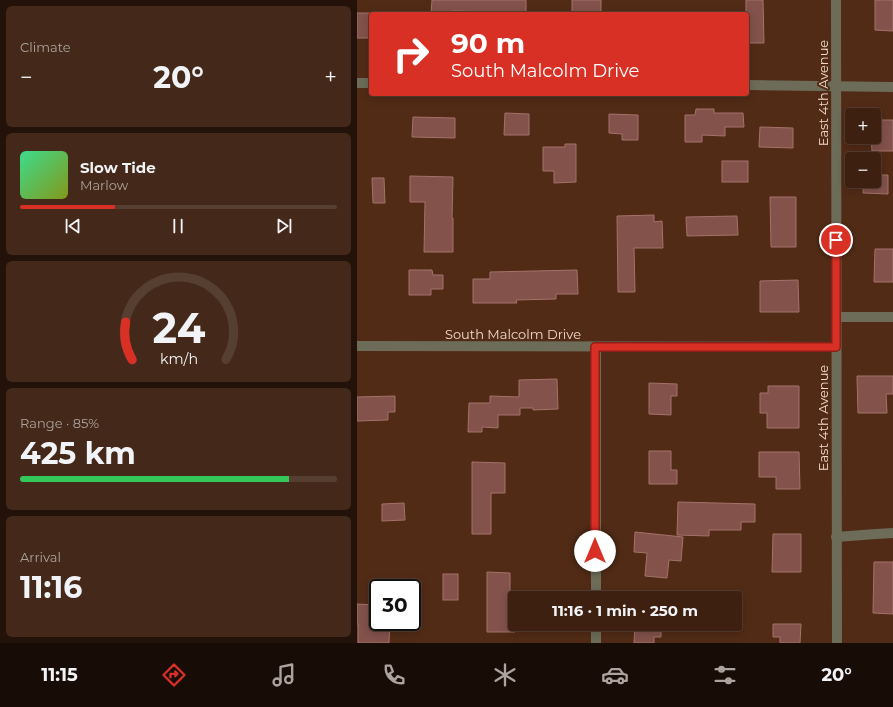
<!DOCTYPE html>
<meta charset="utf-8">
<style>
:root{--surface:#3d2010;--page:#442819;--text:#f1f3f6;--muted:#ada39f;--line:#563e30;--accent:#d93025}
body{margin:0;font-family:Montserrat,sans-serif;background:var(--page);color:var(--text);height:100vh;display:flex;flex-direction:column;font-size:15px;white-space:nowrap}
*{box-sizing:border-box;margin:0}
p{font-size:13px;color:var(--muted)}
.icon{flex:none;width:22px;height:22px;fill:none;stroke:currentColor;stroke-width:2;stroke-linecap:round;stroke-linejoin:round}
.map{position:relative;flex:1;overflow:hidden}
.sheet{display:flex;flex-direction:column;gap:6px;padding:6px;background:#221209;width:357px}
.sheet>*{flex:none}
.banner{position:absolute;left:12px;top:12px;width:380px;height:84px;border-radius:4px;box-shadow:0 2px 10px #0003,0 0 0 1px var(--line);background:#d93025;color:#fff;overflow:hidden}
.fabs{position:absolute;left:488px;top:108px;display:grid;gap:8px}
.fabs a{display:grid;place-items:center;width:36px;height:36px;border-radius:4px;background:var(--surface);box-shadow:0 2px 10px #0003,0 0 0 1px var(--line);font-size:20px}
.speed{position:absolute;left:12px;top:579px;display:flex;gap:8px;font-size:20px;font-weight:700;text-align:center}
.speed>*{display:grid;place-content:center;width:52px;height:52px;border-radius:50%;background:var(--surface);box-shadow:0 2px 10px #0003,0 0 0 1px var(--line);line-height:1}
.speed .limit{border:2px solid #111;border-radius:6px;background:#fff;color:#111}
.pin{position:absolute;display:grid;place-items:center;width:34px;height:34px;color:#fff;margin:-17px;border:2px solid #fff;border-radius:50%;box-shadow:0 1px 4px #0007}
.me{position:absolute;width:44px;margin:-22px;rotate:0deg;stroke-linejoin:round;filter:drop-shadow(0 0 3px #0008)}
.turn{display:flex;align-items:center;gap:14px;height:84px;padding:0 16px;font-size:18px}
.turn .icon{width:52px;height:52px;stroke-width:2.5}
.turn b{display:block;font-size:28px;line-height:34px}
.big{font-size:30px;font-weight:700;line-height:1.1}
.sheet .card{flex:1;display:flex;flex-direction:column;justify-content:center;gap:6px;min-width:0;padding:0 14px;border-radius:6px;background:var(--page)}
.sheet .dial{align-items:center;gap:0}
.dial svg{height:104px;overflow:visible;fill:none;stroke:var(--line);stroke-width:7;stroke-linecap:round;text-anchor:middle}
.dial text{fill:var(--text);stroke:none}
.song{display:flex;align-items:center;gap:12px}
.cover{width:48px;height:48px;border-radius:6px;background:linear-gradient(135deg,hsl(150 70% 55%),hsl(70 70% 35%))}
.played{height:4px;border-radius:2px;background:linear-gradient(90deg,var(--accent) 30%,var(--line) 30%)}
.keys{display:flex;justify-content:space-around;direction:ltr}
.heat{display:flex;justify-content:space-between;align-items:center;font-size:22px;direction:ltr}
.charge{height:6px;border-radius:3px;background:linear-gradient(90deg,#34c759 85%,var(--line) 0)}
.trip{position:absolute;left:151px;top:591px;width:234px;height:40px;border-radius:4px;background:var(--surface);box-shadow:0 2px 10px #0003,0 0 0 1px var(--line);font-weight:700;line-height:40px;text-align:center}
.tab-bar{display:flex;height:64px;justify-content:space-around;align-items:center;background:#180d06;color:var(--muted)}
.tab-bar .icon{width:28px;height:28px}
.tab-bar .selected{color:var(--accent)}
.tab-bar b{font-size:18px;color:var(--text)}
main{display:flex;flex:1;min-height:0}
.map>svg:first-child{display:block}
.building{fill:#82524b;stroke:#a4726a}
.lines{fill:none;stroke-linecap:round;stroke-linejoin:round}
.minor{stroke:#6c6c59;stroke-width:10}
.route-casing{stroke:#8d1f18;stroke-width:10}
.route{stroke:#d93025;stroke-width:7}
.labels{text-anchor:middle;stroke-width:4;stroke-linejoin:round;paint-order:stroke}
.street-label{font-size:13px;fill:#f1d8cb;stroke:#512b16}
</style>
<main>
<section class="sheet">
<div class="card"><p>Climate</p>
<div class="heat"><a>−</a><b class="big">20°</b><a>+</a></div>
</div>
<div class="card">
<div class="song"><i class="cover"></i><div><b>Slow Tide</b><p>Marlow</p></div></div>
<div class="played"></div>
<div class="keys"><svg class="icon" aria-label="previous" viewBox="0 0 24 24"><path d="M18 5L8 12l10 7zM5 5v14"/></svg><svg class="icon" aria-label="pause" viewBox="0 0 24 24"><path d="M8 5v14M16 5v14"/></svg><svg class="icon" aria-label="next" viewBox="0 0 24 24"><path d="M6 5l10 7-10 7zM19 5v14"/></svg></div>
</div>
<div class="card dial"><svg viewBox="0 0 100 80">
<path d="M14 69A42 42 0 1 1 86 69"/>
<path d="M14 69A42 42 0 0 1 9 40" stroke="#d93025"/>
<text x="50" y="56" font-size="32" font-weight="700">24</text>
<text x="50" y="72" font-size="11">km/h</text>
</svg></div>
<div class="card"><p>Range · 85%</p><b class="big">425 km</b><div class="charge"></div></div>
<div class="card"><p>Arrival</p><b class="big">11:16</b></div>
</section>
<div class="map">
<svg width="536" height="643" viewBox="0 0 536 643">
<rect width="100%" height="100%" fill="#512b16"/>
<!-- building -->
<g class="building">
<polygon points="75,0 169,0 169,14 131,14 132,12 96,11 96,14 74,14"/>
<rect x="215" y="0" width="29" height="13"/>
<polygon points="389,0 406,0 407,43 390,43 390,14 389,14"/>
<polygon points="518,0 536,0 536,31 518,30"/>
<polygon points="0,13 13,13 14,38 0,38"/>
<polygon points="339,109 357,109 357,113 386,113 387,127 368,127 368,136 345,135 345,142 328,142 328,115 338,115"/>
<polygon points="148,113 172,114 172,135 147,135"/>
<polygon points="252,114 281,115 281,140 265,140 265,134 252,133"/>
<polygon points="56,117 98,118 98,138 55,137"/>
<polygon points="517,120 536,120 536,151 515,151 514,137 517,137"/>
<polygon points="403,127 436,128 436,148 402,147"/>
<polygon points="208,144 219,144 219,182 197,183 197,171 186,171 186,147 208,147"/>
<rect x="365" y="161" width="26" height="21"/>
<polygon points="517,175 531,175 531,194 506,193 507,181 517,181"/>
<polygon points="53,176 96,177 95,218 96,218 96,252 67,252 68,202 53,202"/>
<polygon points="15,178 27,178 28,203 16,203"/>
<polygon points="413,197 439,197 439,247 414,247"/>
<polygon points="297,215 297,222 305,221 306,248 277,248 278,292 261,292 260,216"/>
<polygon points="380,216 381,235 330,236 329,217"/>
<polygon points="518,249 536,249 536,282 517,282"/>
<polygon points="52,270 75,270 76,275 86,275 86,289 74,289 74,295 52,295"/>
<polygon points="220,270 221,294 199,294 199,299 159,300 160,303 116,303 116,279 133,279 133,272 177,271"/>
<polygon points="441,280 442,312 403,312 403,281"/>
<polygon points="500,376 536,376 536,394 529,394 530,413 501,413"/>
<polygon points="200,379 201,409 176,410 176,408 163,408 163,415 141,415 141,428 125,427 125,432 111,432 112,403 133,403 133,396 162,397 162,380"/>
<polygon points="292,383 320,384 320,396 314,396 314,415 292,414"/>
<polygon points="411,386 442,386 442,428 410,428 410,413 403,413 403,393 411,393"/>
<polygon points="38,396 38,412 31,412 31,420 0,421 0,397"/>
<polygon points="292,451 314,451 314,470 320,470 320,484 292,484"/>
<polygon points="402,452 442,452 443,489 419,489 419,477 402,477"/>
<polygon points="115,462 148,463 148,493 134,493 134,534 115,534"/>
<polygon points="321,502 398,504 398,522 384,522 384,530 352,530 352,536 320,535"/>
<polygon points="47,503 48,520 25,521 25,504"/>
<polygon points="278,532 326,537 324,561 312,560 310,578 288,576 290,553 277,552"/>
<polygon points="416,534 444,534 444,572 415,572"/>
<polygon points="517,562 536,562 536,614 516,613"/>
<polygon points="130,572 153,573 153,595 158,595 158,632 130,632"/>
<rect x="86" y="574" width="15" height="26"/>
<polygon points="0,604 20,605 20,622 33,622 32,643 1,643 1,624 0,624"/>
<polygon points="278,624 304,624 304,637 297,637 297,643 277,643"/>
<polygon points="416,624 444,624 443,643 423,643 423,637 416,637"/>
</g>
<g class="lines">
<!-- minor -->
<g class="minor">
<polyline points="479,0 480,643"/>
<polyline points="0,83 14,83"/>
<polyline points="390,85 536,87"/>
<polyline points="479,317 536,317"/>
<polyline points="0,346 479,347"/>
<polyline points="239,347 239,598"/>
<polyline points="479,537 519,534 536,533"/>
<polyline points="239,624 239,643"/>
</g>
</g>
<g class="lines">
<defs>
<polyline id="route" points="238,551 238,347 479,347 479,240"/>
</defs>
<!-- route casing -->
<use href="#route" class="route-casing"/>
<!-- route -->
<use href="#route" class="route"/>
</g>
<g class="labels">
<!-- street labels -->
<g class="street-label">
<text transform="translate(466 93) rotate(-90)" y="5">East 4th Avenue</text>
<text x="156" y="339">South Malcolm Drive</text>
<text transform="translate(466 418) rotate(-90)" y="5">East 4th Avenue</text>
</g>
</g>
</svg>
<div class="fabs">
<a>+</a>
<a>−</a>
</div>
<div class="speed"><div class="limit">30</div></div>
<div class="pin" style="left:479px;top:240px;background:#d93025"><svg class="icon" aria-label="arrive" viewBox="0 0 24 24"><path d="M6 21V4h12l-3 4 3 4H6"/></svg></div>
<svg class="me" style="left:238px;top:551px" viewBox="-20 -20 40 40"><circle r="19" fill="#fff"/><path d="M0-13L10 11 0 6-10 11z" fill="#d93025"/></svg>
<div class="trip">11:16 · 1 min · 250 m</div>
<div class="banner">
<div class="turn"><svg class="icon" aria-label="right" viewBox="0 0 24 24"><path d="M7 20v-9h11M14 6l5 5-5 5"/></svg><div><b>90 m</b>South Malcolm Drive</div></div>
</div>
</div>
</main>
<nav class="tab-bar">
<b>11:15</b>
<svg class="icon selected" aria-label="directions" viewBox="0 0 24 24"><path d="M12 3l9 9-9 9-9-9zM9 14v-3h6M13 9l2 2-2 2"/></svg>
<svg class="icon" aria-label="music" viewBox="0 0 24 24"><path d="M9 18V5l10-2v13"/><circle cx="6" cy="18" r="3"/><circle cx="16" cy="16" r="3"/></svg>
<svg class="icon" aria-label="phone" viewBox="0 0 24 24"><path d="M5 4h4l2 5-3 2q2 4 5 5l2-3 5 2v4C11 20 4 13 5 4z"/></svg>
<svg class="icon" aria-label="climate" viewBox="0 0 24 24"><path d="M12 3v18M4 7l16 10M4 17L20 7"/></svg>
<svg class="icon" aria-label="car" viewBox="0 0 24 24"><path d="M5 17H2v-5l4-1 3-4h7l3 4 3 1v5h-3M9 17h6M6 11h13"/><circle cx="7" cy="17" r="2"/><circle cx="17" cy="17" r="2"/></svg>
<svg class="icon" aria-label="filters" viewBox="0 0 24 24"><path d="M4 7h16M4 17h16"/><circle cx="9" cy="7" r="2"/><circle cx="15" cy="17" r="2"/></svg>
<b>20°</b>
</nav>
